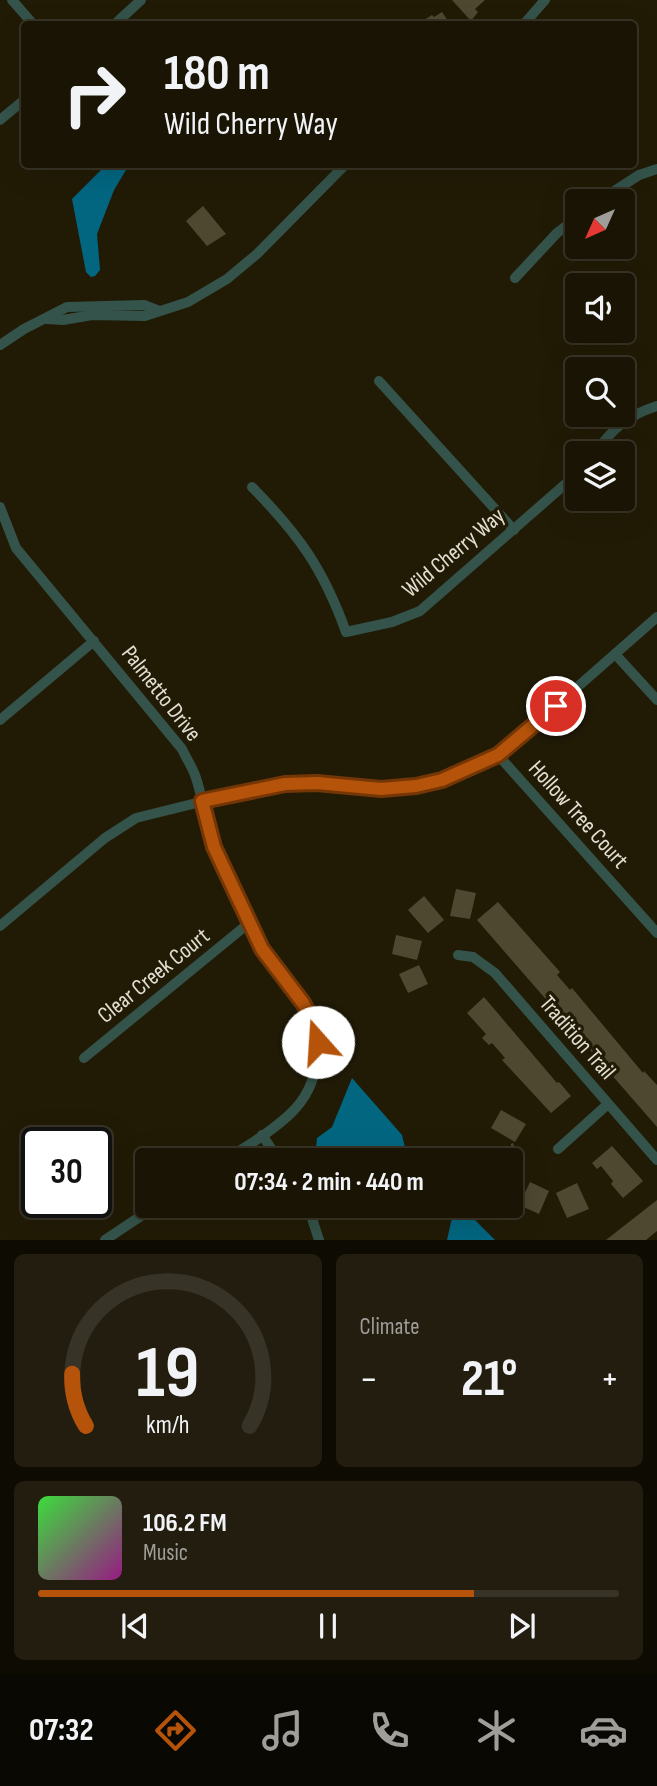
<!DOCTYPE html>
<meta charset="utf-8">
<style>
:root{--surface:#191404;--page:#221d0e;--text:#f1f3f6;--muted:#9f9e9a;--line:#373326;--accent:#b45309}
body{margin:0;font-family:"Sofia Sans Condensed",sans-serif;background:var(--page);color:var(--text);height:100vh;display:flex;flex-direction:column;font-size:26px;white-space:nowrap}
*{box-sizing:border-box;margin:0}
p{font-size:23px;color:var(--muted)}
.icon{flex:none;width:38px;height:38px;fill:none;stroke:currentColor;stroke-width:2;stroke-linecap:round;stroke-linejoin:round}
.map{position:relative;height:1240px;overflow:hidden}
.details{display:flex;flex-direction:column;gap:14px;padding:14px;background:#0e0b02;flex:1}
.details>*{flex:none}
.guide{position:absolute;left:21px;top:21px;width:616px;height:147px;border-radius:7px;box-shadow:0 7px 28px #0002,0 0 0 2px var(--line);background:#191404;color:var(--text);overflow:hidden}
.needle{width:46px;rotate:225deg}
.controls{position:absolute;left:565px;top:189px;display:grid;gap:14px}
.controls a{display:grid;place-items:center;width:70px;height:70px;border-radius:7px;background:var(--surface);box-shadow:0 7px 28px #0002,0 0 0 2px var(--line);font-size:35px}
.speed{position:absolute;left:21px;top:1127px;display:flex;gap:14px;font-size:35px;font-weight:700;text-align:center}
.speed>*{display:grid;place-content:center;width:91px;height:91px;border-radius:50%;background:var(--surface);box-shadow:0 7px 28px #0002,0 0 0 2px var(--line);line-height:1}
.speed .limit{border:4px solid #111;border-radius:10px;background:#fff;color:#111}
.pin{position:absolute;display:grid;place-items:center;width:60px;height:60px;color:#fff;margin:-30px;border:4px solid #fff;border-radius:50%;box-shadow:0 2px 7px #0007}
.me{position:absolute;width:77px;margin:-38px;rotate:341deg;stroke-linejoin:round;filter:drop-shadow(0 0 5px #0008)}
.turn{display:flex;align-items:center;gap:24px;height:147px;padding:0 28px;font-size:32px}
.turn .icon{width:91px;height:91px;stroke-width:2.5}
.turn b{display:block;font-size:49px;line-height:60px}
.big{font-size:52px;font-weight:700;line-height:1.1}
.details .tile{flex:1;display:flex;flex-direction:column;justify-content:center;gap:10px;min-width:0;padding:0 24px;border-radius:10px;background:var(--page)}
.details .dial{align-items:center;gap:0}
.dial svg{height:182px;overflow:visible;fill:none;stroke:var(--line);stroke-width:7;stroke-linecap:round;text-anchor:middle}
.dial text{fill:var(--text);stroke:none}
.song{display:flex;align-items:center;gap:21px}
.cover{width:84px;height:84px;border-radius:10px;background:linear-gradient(135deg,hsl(120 70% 55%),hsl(310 70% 35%))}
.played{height:7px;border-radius:4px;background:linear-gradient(90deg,var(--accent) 75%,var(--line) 75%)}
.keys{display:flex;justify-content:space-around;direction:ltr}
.heat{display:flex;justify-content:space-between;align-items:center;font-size:38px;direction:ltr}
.details .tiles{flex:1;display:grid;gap:14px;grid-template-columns:1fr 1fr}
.tile:last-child{grid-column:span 2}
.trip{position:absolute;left:135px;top:1148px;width:388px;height:70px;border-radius:7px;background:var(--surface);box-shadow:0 7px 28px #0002,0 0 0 2px var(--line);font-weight:700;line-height:70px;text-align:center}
.tabs{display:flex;height:112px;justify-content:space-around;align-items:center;background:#0a0802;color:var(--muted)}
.tabs .icon{width:49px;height:49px}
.tabs .selected{color:var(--accent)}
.tabs b{font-size:32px;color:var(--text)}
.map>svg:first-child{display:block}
.water{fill:#036681}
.building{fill:#4e4831}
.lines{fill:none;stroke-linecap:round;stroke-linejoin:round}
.street{stroke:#34534a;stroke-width:10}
.route-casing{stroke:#753606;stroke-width:18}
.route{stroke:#b45309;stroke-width:12}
.labels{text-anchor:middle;stroke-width:7;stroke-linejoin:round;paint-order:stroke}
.street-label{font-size:23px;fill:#e2ded1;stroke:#211b06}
</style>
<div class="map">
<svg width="657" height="1240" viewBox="0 0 657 1240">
<rect width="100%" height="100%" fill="#211b06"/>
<!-- water -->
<g class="water">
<polygon points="107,164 129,165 114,190 97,234 100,270 95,276 91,277 86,272 72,199"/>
<polygon points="352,1078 402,1135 408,1160 372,1160 368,1155 350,1160 325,1160 316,1148 317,1138 332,1127"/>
<polygon points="462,1207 495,1240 447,1240 453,1213"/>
</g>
<!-- building -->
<g class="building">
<polygon points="452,0 485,0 475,9 478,12 471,21"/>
<polygon points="442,12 450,24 418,24 432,15 434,17"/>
<polygon points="203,206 226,234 207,246 186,221"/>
<polygon points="456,889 476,893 470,919 450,916"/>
<polygon points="424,896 444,920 428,933 408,910"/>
<polygon points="498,902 560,972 557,975 570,990 572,988 643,1073 644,1071 657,1085 657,1127 477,920"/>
<polygon points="396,935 422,941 417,960 392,954"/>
<polygon points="419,965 428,984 408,993 399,974"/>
<polygon points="484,997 557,1083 559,1082 571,1096 551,1113 502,1060 505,1058 492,1043 489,1045 482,1038 486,1034 467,1013"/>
<polygon points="501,1110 526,1124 515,1142 491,1128"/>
<polygon points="513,1143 523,1176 511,1179 511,1160 493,1160 493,1158 511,1153 511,1144"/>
<polygon points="612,1146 643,1181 623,1198 611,1184 613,1181 601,1166 597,1169 592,1163"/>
<polygon points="530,1182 549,1191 539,1214 519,1205"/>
<polygon points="577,1183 589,1209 567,1218 556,1193"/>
<polygon points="657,1200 657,1231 646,1240 606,1240"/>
</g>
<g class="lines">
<!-- street -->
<g class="street">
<polyline points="12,0 33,24"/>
<polyline points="115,24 141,0"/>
<polyline points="524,24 545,0"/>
<polyline points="0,120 24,100"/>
<polyline points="599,201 639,175 657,169"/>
<polyline points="515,278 557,233 578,217"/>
<polyline points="47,319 63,320 92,315 145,316 188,302 227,279 257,254 346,164"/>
<polyline points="0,345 24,329 67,307 144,305 157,310"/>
<polyline points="379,381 514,530"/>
<path d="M595,453c17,-24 33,-38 62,-47"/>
<path d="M252,487c47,48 71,81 94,145l46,-10 28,-11 158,-138"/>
<path d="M0,507l16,41 166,201c4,9 11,19 14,29 7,20 8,42 16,62 10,28 26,54 37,83 12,31 35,52 53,79 24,35 19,83 -12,112 -19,18 -43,32 -65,46"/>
<polyline points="615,654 657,700"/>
<polyline points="0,720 94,641"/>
<polyline points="498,755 657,933"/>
<polyline points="0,926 105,838 136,818 249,790 285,784 317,783 381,789 416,786 465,772 498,755 516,741 657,617"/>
<polyline points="458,955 473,957 495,973 657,1160"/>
<polyline points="84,1058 249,923"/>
<polyline points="262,1135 279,1160"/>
<polyline points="558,1149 608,1104"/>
<polyline points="308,1206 319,1240"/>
<polyline points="105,1240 156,1206"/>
</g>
</g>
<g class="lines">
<defs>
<polyline id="route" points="318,1042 310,1016 303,1003 262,949 214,847 202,801 285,784 317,783 381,789 416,786 442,780 498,755 556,706"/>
</defs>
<!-- route casing -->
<use href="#route" class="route-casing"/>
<!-- route -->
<use href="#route" class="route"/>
</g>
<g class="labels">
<!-- street labels -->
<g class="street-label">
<text transform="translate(453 552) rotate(-40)" y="8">Wild Cherry Way</text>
<text transform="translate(162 693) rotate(52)" y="8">Palmetto Drive</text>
<text transform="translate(579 814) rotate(48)" y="8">Hollow Tree Court</text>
<text transform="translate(153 975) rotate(-39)" y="8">Clear Creek Court</text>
<text transform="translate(578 1037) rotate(49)" y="8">Tradition Trail</text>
</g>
</g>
</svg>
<div class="controls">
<a><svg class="needle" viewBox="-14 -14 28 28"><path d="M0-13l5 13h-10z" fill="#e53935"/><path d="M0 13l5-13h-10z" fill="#9f9e9a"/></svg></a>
<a><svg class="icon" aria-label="sound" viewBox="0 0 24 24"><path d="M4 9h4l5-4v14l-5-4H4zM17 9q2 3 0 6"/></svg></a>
<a><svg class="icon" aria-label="search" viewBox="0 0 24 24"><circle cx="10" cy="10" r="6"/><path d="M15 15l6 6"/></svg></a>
<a><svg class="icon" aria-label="layers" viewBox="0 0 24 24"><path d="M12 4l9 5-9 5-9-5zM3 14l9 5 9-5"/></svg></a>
</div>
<div class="speed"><div class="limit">30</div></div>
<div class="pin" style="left:556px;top:706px;background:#d93025"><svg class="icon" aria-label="arrive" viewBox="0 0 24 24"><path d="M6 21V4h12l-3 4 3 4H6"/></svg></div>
<svg class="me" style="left:318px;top:1042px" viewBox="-20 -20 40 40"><circle r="19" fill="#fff"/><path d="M0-13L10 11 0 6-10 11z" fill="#b45309"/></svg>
<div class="trip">07:34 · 2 min · 440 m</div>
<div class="guide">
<div class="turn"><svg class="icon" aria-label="right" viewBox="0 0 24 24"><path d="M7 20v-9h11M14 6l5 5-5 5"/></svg><div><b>180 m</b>Wild Cherry Way</div></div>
</div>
</div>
<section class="details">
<div class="tiles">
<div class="tile dial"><svg viewBox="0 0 100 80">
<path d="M14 69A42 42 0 1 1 86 69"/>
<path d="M14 69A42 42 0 0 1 8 46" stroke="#b45309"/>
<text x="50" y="56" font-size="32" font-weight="700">19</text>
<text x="50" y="72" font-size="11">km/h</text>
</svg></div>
<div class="tile"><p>Climate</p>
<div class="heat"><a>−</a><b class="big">21°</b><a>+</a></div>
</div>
<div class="tile">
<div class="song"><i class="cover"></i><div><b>106.2 FM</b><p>Music</p></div></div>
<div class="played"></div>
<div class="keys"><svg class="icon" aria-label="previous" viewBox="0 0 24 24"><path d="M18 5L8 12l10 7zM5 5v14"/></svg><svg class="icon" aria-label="pause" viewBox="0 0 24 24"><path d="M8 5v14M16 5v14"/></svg><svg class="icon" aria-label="next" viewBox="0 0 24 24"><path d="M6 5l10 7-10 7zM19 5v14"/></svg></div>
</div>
</div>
</section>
<nav class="tabs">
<b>07:32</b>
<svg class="icon selected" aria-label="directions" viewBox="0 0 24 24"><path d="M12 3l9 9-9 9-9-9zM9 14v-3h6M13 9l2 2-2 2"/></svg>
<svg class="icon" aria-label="music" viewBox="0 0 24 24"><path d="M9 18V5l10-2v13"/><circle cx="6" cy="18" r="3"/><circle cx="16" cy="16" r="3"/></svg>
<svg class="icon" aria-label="phone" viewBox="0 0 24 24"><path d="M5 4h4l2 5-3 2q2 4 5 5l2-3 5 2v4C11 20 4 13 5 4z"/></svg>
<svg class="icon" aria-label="climate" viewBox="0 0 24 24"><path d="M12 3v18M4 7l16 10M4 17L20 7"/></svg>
<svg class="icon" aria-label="car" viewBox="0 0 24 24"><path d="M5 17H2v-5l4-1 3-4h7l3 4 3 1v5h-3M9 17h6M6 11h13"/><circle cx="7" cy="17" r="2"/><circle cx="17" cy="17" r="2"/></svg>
</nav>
